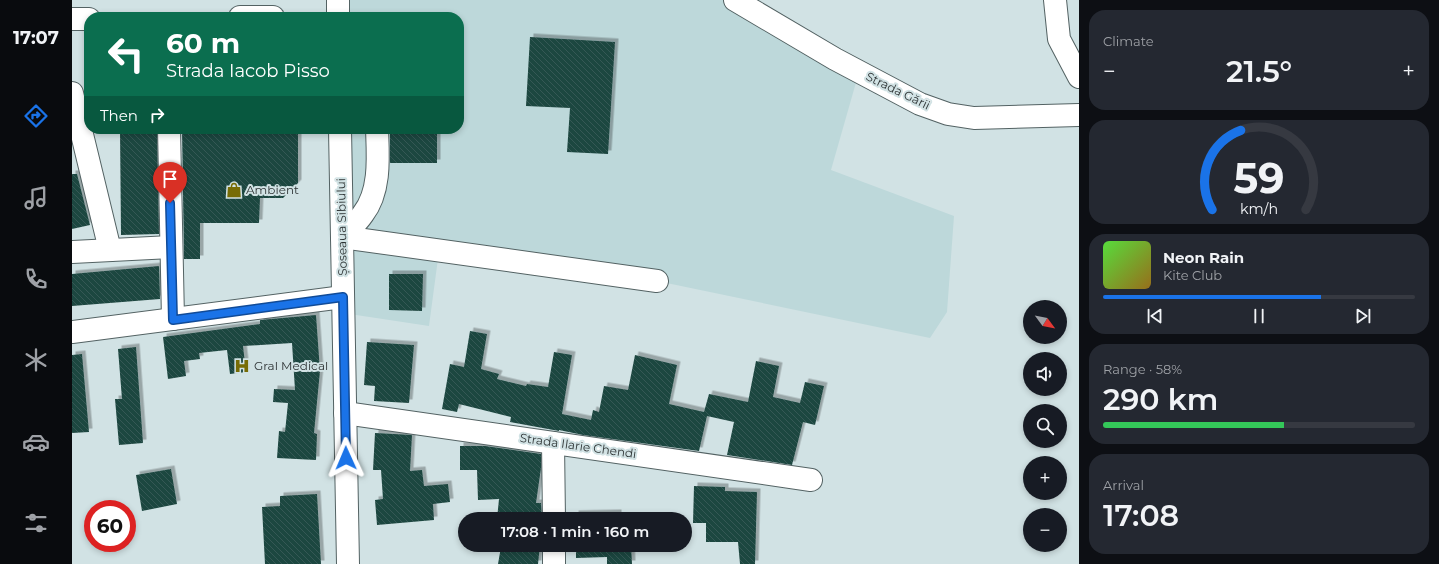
<!DOCTYPE html>
<meta charset="utf-8">
<style>
:root{--surface:#171b24;--page:#242831;--text:#f1f3f6;--muted:#9ea1a6;--line:#363941;--accent:#1a73e8}
body{margin:0;font-family:Montserrat,sans-serif;background:var(--page);color:var(--text);height:100vh;display:flex;flex-direction:column;font-size:15px;white-space:nowrap}
*{box-sizing:border-box;margin:0}
p{font-size:13px;color:var(--muted)}
.icon{flex:none;width:22px;height:22px;fill:none;stroke:currentColor;stroke-width:2;stroke-linecap:round;stroke-linejoin:round}
.map{position:relative;flex:1;overflow:hidden}
.details{display:flex;flex-direction:column;gap:10px;padding:10px;background:#0d0f14;width:360px}
.details>*{flex:none}
.guide{position:absolute;left:12px;top:12px;width:380px;height:122px;border-radius:16px;box-shadow:0 2px 6px #0003;background:#0b6e4f;color:#fff;overflow:hidden}
.needle{width:26px;rotate:122deg}
.fabs{position:absolute;left:951px;top:300px;display:grid;gap:8px}
.fabs a{display:grid;place-items:center;width:44px;height:44px;border-radius:50%;background:var(--surface);box-shadow:0 2px 6px #0003;font-size:20px}
.speed{position:absolute;left:12px;top:500px;display:flex;gap:8px;font-size:20px;font-weight:700;text-align:center}
.speed>*{display:grid;place-content:center;width:52px;height:52px;border-radius:50%;background:var(--surface);box-shadow:0 2px 6px #0003;line-height:1}
.speed .limit{border:6px solid #d22;background:#fff;color:#111}
.pin{position:absolute;display:grid;place-items:center;width:34px;height:34px;color:#fff;margin:-41px -17px;border-radius:50% 50% 50% 0;rotate:-45deg;box-shadow:0 0 4px #0007}
.pin .icon{rotate:45deg}
.me{position:absolute;width:44px;margin:-22px;rotate:359deg;stroke-linejoin:round;filter:drop-shadow(0 0 3px #0008)}
.turn{display:flex;align-items:center;gap:14px;height:84px;padding:0 16px;font-size:18px}
.turn .icon{width:52px;height:52px;stroke-width:2.5}
.turn b{display:block;font-size:28px;line-height:34px}
.then{display:flex;align-items:center;height:38px;padding:0 16px;background:#0003;gap:8px;font-size:15px}
.big{font-size:30px;font-weight:600;line-height:1.1}
.details .widget{flex:1;display:flex;flex-direction:column;justify-content:center;gap:6px;min-width:0;padding:0 14px;border-radius:16px;background:var(--page)}
.details .dial{align-items:center;gap:0}
.dial svg{height:104px;overflow:visible;fill:none;stroke:var(--line);stroke-width:7;stroke-linecap:round;text-anchor:middle}
.dial text{fill:var(--text);stroke:none}
.song{display:flex;align-items:center;gap:12px}
.cover{width:48px;height:48px;border-radius:6px;background:linear-gradient(135deg,hsl(110 70% 55%),hsl(40 70% 35%))}
.played{height:4px;border-radius:2px;background:linear-gradient(90deg,var(--accent) 70%,var(--line) 70%)}
.keys{display:flex;justify-content:space-around;direction:ltr}
.heat{display:flex;justify-content:space-between;align-items:center;font-size:22px;direction:ltr}
.charge{height:6px;border-radius:3px;background:linear-gradient(90deg,#34c759 58%,var(--line) 0)}
.trip{position:absolute;left:386px;top:512px;width:234px;height:40px;border-radius:20px;background:var(--surface);box-shadow:0 2px 6px #0003;font-weight:600;line-height:40px;text-align:center}
main{display:flex;flex:1;min-height:0}
.tab-bar{display:flex;flex-direction:column;width:72px;justify-content:space-around;align-items:center;background:#090b0e;color:var(--muted)}
.tab-bar .icon{width:28px;height:28px}
.tab-bar .on{color:var(--accent)}
.tab-bar b{font-size:18px;color:var(--text)}
.map>svg:first-child{display:block}
.built{fill:#bdd8da}
.building{fill:url(#building-back-hatch);filter:url(#shadow)}
.lines{fill:none;stroke-linecap:round;stroke-linejoin:round}
.minor-casing{stroke:#536263;stroke-width:24}
.major-casing{stroke:#536263;stroke-width:24}
.minor{stroke:#fff;stroke-width:22}
.major{stroke:#fff;stroke-width:22}
.route-casing{stroke:#114b97;stroke-width:10}
.route{stroke:#1a73e8;stroke-width:7}
.labels{text-anchor:middle;stroke-width:4;stroke-linejoin:round;paint-order:stroke}
.street-label{font-size:12px;fill:#2e3435;stroke:#d1e2e4}
.poi-label{font-size:12px;fill:#2e3435;stroke:#d1e2e4;text-anchor:start}
</style>
<main>
<nav class="tab-bar">
<b>17:07</b>
<svg class="icon on" aria-label="directions" viewBox="0 0 24 24"><path d="M12 3l9 9-9 9-9-9zM9 14v-3h6M13 9l2 2-2 2"/></svg>
<svg class="icon" aria-label="music" viewBox="0 0 24 24"><path d="M9 18V5l10-2v13"/><circle cx="6" cy="18" r="3"/><circle cx="16" cy="16" r="3"/></svg>
<svg class="icon" aria-label="phone" viewBox="0 0 24 24"><path d="M5 4h4l2 5-3 2q2 4 5 5l2-3 5 2v4C11 20 4 13 5 4z"/></svg>
<svg class="icon" aria-label="climate" viewBox="0 0 24 24"><path d="M12 3v18M4 7l16 10M4 17L20 7"/></svg>
<svg class="icon" aria-label="car" viewBox="0 0 24 24"><path d="M5 17H2v-5l4-1 3-4h7l3 4 3 1v5h-3M9 17h6M6 11h13"/><circle cx="7" cy="17" r="2"/><circle cx="17" cy="17" r="2"/></svg>
<svg class="icon" aria-label="filters" viewBox="0 0 24 24"><path d="M4 7h16M4 17h16"/><circle cx="9" cy="7" r="2"/><circle cx="15" cy="17" r="2"/></svg>
</nav>
<div class="map">
<svg width="1007" height="564" viewBox="0 0 1007 564">
<defs>
<pattern id="building-back-hatch" width="6" height="6" patternUnits="userSpaceOnUse"><rect width="6" height="6" fill="#1e4640"/><path d="M-1 5l2 2M0 0l6 6M5-1l2 2" fill="none" stroke="#365954"/></pattern>
<filter id="shadow"><feDropShadow dx="3.5" dy="-3.5" stdDeviation="0" flood-color="#0004"/></filter>
</defs>
<rect width="100%" height="100%" fill="#d1e2e4"/>
<!-- built -->
<polygon class="built" points="266,0 663,0 787,72 759,170 882,216 875,312 858,338 585,281 367,251 357,326 271,313 268,129 387,129 387,17 266,17"/>
<!-- building -->
<g class="building">
<polygon points="458,37 543,42 536,154 495,152 498,108 454,106"/>
<polygon points="48,129 85,129 87,234 49,235"/>
<polygon points="110,129 226,129 226,183 211,198 188,198 187,223 128,223 128,259 112,259"/>
<rect x="318" y="129" width="47" height="34"/>
<polygon points="0,174 5,174 18,225 0,229"/>
<polygon points="87,266 88,299 0,306 0,274"/>
<polygon points="317,274 351,274 350,311 317,310"/>
<polygon points="244,315 248,371 242,433 245,434 244,460 205,458 207,431 213,432 216,403 201,402 202,389 223,390 220,343 171,346 174,372 158,374 155,350 127,353 128,359 112,361 114,376 96,379 91,337 188,324 188,320"/>
<polygon points="398,331 415,334 409,369 427,374 425,379 454,386 455,384 476,387 482,352 500,355 490,414 519,420 521,410 527,412 532,386 556,390 563,355 605,365 597,404 632,412 637,394 676,402 684,361 707,366 701,397 728,403 733,382 752,386 743,425 731,422 720,465 655,455 662,422 635,416 627,451 511,435 487,430 487,431 438,422 439,417 387,404 385,412 370,409 378,364 392,367"/>
<polygon points="295,342 342,345 337,403 302,401 303,386 292,385"/>
<polygon points="64,347 71,443 47,445 43,399 50,399 46,349"/>
<polygon points="10,354 17,432 0,433 0,355"/>
<polygon points="303,433 340,435 338,471 350,470 352,486 376,484 378,502 361,504 362,520 305,525 303,500 311,499 309,470 301,470"/>
<polygon points="388,446 413,446 469,454 469,468 464,503 469,503 470,519 425,519 427,499 406,500 405,470 388,470"/>
<polygon points="99,469 105,504 70,511 64,475"/>
<polygon points="622,486 653,487 653,491 685,492 683,564 668,564 666,542 634,542 634,523 621,523"/>
<polygon points="245,494 249,564 193,564 190,507 208,506 208,496"/>
<polygon points="546,513 546,519 504,519 503,514"/>
<polygon points="423,545 468,545 466,564 426,564 429,547 423,546"/>
<polygon points="504,545 559,545 560,564 535,564 535,557 504,558"/>
</g>
<g class="lines">
<defs>
<g id="minor">
<polyline points="983,0 987,39 1007,77"/>
<polyline points="168,17 201,17"/>
<polyline points="0,19 17,19"/>
<polyline points="0,93 38,250"/>
<polyline points="97,129 101,319"/>
<polyline points="270,237 585,281"/>
<path d="M270,237c7,-7 15,-14 21,-23 18,-23 15,-58 14,-85"/>
<polyline points="0,252 99,247"/>
<polyline points="0,332 271,297"/>
<polyline points="273,413 739,480"/>
<polyline points="481,443 482,519"/>
<polyline points="482,545 482,564"/>
</g>
<g id="major">
<polyline points="266,0 266,17"/>
<polyline points="663,0 763,59 848,104 876,114 902,118 1007,115"/>
<polyline points="268,129 276,564"/>
</g>
</defs>
<!-- minor casing -->
<use href="#minor" class="minor-casing"/>
<!-- major casing -->
<use href="#major" class="major-casing"/>
<!-- minor -->
<use href="#minor" class="minor"/>
<!-- major -->
<use href="#major" class="major"/>
</g>
<g class="lines">
<defs>
<polyline id="route" points="98,203 101,320 271,297 274,458"/>
</defs>
<!-- route casing -->
<use href="#route" class="route-casing"/>
<!-- route -->
<use href="#route" class="route"/>
</g>
<!-- icons -->
<defs>
<symbol id="shop-bare" viewBox="-9 -9 18 18"><path d="M-5-2.5h2.3a2.7 3.5 0 0 1 5.4 0H5L5.5 6h-11ZM-1.5-2.5h3a1.5 2.3 0 0 0-3 0Z" fill="#776c05" stroke="#d1e2e4" stroke-width="2.5" paint-order="stroke"/></symbol>
<symbol id="hospital-bare" viewBox="-9 -9 18 18"><path d="M-5-5h3v3.5h4V-5h3V5h-3V1.5h-4V5h-3Z" fill="#776c05" stroke="#d1e2e4" stroke-width="2.5" paint-order="stroke"/></symbol>
</defs>
<g fill-rule="evenodd">
<use href="#shop-bare" x="151" y="179" width="22" height="22"/>
<use href="#hospital-bare" x="159" y="355" width="22" height="22"/>
</g>
<g class="labels">
<!-- street labels -->
<g class="street-label">
<text transform="translate(826 91) rotate(26)" y="4">Strada Gării</text>
<text transform="translate(270 227) rotate(-91)" y="4">Șoseaua Sibiului</text>
<text transform="translate(506 446) rotate(8)" y="4">Strada Ilarie Chendi</text>
</g>
<!-- poi labels -->
<g class="poi-label">
<text x="174" y="194">Ambient</text>
<text x="182" y="370">Gral Medical</text>
</g>
</g>
</svg>
<div class="fabs">
<a><svg class="needle" viewBox="-14 -14 28 28"><path d="M0-13l5 13h-10z" fill="#e53935"/><path d="M0 13l5-13h-10z" fill="#9ea1a6"/></svg></a>
<a><svg class="icon" aria-label="sound" viewBox="0 0 24 24"><path d="M4 9h4l5-4v14l-5-4H4zM17 9q2 3 0 6"/></svg></a>
<a><svg class="icon" aria-label="search" viewBox="0 0 24 24"><circle cx="10" cy="10" r="6"/><path d="M15 15l6 6"/></svg></a>
<a>+</a>
<a>−</a>
</div>
<div class="speed"><div class="limit">60</div></div>
<div class="pin" style="left:98px;top:203px;background:#d93025"><svg class="icon" aria-label="arrive" viewBox="0 0 24 24"><path d="M6 21V4h12l-3 4 3 4H6"/></svg></div>
<svg class="me" style="left:274px;top:458px" viewBox="-20 -20 40 40"><path d="M0-17L14 15 0 8-14 15z" fill="#1a73e8" stroke="#fff" stroke-width="4"/></svg>
<div class="trip">17:08 · 1 min · 160 m</div>
<div class="guide">
<div class="turn"><svg class="icon" aria-label="left" viewBox="0 0 24 24"><path d="M17 20v-9H6M10 6l-5 5 5 5"/></svg><div><b>60 m</b>Strada Iacob Pisso</div></div>
<div class="then">Then<svg class="icon" aria-label="right" viewBox="0 0 24 24"><path d="M7 20v-9h11M14 6l5 5-5 5"/></svg></div>
</div>
</div>
<section class="details">
<div class="widget"><p>Climate</p>
<div class="heat"><a>−</a><b class="big">21.5°</b><a>+</a></div>
</div>
<div class="widget dial"><svg viewBox="0 0 100 80">
<path d="M14 69A42 42 0 1 1 86 69"/>
<path d="M14 69A42 42 0 0 1 36 8" stroke="#1a73e8"/>
<text x="50" y="56" font-size="32" font-weight="700">59</text>
<text x="50" y="72" font-size="11">km/h</text>
</svg></div>
<div class="widget">
<div class="song"><i class="cover"></i><div><b>Neon Rain</b><p>Kite Club</p></div></div>
<div class="played"></div>
<div class="keys"><svg class="icon" aria-label="previous" viewBox="0 0 24 24"><path d="M18 5L8 12l10 7zM5 5v14"/></svg><svg class="icon" aria-label="pause" viewBox="0 0 24 24"><path d="M8 5v14M16 5v14"/></svg><svg class="icon" aria-label="next" viewBox="0 0 24 24"><path d="M6 5l10 7-10 7zM19 5v14"/></svg></div>
</div>
<div class="widget"><p>Range · 58%</p><b class="big">290 km</b><div class="charge"></div></div>
<div class="widget"><p>Arrival</p><b class="big">17:08</b></div>
</section>
</main>
